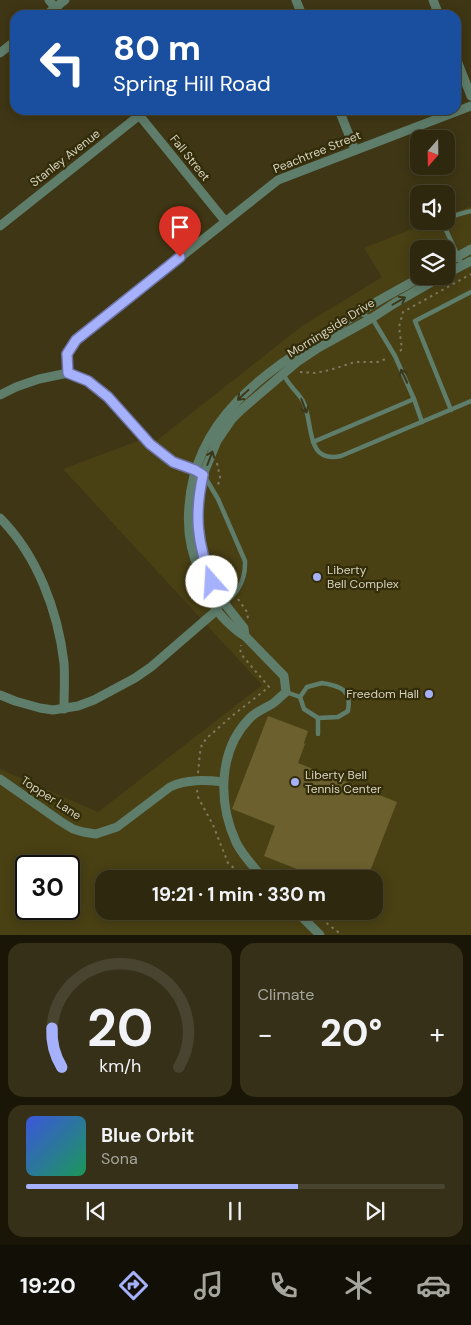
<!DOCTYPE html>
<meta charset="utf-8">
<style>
:root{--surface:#2e280f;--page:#363018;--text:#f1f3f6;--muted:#a7a69e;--line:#49442f;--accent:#a6b1fc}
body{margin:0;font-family:"DM Sans",sans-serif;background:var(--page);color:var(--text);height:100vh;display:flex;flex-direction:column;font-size:19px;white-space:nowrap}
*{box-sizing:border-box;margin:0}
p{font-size:16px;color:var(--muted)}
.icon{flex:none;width:28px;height:28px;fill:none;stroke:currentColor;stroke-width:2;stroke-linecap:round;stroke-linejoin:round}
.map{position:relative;height:935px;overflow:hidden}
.drawer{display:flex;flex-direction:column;gap:8px;padding:8px;background:#191608;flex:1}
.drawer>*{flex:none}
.guide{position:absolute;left:10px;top:10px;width:451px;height:105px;border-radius:15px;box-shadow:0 2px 12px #0003,0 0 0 1px var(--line);background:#1a4fa0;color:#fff;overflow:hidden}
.needle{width:32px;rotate:200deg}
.fabs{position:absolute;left:410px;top:130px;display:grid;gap:10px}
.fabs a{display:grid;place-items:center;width:45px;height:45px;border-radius:10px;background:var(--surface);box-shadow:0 2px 12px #0003,0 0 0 1px var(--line);font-size:25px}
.speed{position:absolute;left:15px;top:855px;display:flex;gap:10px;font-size:25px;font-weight:700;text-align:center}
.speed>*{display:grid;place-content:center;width:65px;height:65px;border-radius:50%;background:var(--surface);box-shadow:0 2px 12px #0003,0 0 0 1px var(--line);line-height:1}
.speed .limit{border:2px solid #111;border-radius:8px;background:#fff;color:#111}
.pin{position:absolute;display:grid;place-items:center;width:42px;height:42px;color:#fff;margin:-51px -21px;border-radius:50% 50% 50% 0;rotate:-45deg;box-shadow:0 0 5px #0007}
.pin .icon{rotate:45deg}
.me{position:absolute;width:55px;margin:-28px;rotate:341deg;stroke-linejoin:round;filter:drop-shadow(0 0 4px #0008)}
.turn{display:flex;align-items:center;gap:18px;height:105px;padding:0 20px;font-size:22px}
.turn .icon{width:65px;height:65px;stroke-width:2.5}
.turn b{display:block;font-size:35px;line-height:42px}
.big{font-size:38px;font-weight:700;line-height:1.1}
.drawer .widget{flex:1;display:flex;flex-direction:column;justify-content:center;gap:8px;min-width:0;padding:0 18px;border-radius:15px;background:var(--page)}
.drawer .dial{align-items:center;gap:0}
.dial svg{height:130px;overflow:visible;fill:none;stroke:var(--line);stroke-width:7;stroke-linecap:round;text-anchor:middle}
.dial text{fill:var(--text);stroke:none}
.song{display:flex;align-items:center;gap:15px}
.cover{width:60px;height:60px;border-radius:8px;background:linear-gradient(135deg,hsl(230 70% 55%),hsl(150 70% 35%))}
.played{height:5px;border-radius:2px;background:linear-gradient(90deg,var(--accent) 65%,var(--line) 65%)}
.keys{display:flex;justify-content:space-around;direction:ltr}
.heat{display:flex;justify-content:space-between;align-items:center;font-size:28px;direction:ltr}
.drawer .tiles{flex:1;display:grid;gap:8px;grid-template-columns:1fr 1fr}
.widget:last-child{grid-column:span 2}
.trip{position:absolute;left:95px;top:870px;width:288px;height:50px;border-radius:15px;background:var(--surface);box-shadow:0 2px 12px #0003,0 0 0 1px var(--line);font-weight:700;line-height:50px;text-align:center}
.tabs{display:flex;height:80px;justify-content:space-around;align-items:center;background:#121006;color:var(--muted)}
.tabs .icon{width:35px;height:35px}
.tabs .on{color:var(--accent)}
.tabs b{font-size:22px;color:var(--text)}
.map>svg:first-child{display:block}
.built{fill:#494014;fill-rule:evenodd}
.green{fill:#6b602e}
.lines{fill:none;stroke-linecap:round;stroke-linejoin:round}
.path{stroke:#7e795d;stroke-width:2;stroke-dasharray:2.5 4;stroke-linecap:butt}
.service{stroke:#5f7d6b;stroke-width:4.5}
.minor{stroke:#5f7d6b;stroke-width:9}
.oneway{stroke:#3a3818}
.route-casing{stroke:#6c73a4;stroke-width:12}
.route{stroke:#a6b1fc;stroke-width:9}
.poi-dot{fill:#a6b1fc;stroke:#332c09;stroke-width:2}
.labels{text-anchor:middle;stroke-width:4.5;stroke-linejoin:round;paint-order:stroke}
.street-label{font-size:12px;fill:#d6d3c0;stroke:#332c09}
.poi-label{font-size:12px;fill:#d6d3c0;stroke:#332c09;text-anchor:start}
</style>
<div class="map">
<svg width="471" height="935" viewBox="0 0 471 935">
<rect width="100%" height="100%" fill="#3e3614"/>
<!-- built -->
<path class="built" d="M471,206v729h-471v-166l98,43 164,-127 -199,-216 88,-33 5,5 146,-115 80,-49 -18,-29 68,-27h14v-5zM419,249h27v27h-27zM26,866h43v43h-43zM104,879h270v32h-270z"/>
<!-- green -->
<polygon class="green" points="268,716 308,731 304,743 305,744 298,763 397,802 367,879 322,879 264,856 275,826 232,809"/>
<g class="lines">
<!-- path -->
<g class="path">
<polyline points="400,351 402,349 399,327 403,312 471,274"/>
<polyline points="300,372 315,373 330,370 355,362 378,362 388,358"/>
<polyline points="217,463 220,477 218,485"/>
<polyline points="238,599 247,612 248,619"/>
<polyline points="198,773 200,753 202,744 208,737 232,716 269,687 241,654 240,648 241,645"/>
<polyline points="197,790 198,797 213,825 228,863 235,869 246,873"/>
<polyline points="311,911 342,935"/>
</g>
<!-- service -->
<g class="service">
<path d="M462,265l-16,-35c-2,-14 14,-16 25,-19"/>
<polyline points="359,313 372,318 395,356 414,399 422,422"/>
<path d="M283,373c4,11 14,18 20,28 11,21 1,63 38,55l130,-55"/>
<polyline points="451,410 415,321 471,292"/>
<polyline points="313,442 414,399"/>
<path d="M205,477l13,22 27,62c1,24 -11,35 -28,49"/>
<path d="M322,683c19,3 30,7 26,28l-10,6 -20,1 -14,-9 -4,-12 7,-10z"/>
<polyline points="286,692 300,697"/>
<polyline points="318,718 318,734"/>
</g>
<!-- minor -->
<g class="minor">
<polyline points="49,0 61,15"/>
<polyline points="296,0 302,15"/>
<polyline points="433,0 439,15"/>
<polyline points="46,15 65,0"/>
<polyline points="0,53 15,41"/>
<polyline points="456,58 471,96"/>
<polyline points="135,110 225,221"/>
<polyline points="339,110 355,150"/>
<polyline points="0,226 146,110"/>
<polyline points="446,263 471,249"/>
<polyline points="446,274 471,261"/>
<polyline points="68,373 67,354 76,340 278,180 471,106"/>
<polyline points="0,395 16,387 39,379 68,373 88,381 107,397 150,444 173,462 195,470"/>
<path d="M0,518c37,37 58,93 64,145 1,15 0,31 0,46"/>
<polyline points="245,636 244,628 225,604 212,582 205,561 200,539 197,516 200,491 203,475 217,441 232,419 241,410 297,362 318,348 372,318 395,303 442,276"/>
<polyline points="0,695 15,701 40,708 53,710 78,706 94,700 135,678 151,667 217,610"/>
<path d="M0,779l60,42 13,8 10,3 13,2 21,-7 53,-40c17,-8 35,-7 53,-5"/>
<path d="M264,879c-9,-11 -22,-24 -28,-37 -18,-39 -18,-91 13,-123 6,-7 15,-10 23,-15 5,-3 9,-8 14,-12l-2,-16 -39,-40c-7,-3 -24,-19 -28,-26 -3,-4 -4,-9 -6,-14 -3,-8 -7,-16 -11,-24 -10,-21 -13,-44 -11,-66 6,-88 75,-133 142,-175 10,-6 19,-13 29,-19 20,-13 42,-24 63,-36"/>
<polyline points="296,911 320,935"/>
</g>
</g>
<!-- one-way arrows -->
<defs><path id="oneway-shaft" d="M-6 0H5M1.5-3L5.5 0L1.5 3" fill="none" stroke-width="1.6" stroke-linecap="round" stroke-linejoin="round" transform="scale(1.25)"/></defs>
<g class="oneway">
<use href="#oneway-shaft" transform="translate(399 301) rotate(-30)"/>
<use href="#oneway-shaft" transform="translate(404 376) rotate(-115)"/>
<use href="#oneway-shaft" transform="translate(243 395) rotate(137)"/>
<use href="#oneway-shaft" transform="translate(304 406) rotate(69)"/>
<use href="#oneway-shaft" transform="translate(210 458) rotate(-69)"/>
</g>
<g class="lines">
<defs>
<path id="route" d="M180,257l-104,83 -9,14 1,19 20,8 20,16 42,47 23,18 22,8 8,5c-9,40 -6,68 9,107"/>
</defs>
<!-- route casing -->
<use href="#route" class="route-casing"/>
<!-- route -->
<use href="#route" class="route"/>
</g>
<!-- markers -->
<g class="poi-dot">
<circle cx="317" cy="577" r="5"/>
<circle cx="429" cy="694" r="5"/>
<circle cx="295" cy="782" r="5"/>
</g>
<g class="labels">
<!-- street labels -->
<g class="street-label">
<text transform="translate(317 152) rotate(-22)" y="4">Peachtree Street</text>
<text transform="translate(65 158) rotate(-38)" y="4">Stanley Avenue</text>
<text transform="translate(190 158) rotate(51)" y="4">Fall Street</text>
<text transform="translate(331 328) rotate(-32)" y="4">Morningside Drive</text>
<text transform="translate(51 798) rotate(33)" y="4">Topper Lane</text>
</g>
<!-- poi labels -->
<g class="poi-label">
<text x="327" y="574">Liberty<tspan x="327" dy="14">Bell Complex</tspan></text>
<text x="419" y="698" text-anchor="end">Freedom Hall</text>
<text x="305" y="779">Liberty Bell<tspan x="305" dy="14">Tennis Center</tspan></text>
</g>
</g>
</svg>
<div class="fabs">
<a><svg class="needle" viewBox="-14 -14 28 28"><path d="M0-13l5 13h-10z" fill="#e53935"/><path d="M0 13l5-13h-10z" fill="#a7a69e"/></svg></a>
<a><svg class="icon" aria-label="sound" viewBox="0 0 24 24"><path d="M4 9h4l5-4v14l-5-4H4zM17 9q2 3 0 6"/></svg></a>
<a><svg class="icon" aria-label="layers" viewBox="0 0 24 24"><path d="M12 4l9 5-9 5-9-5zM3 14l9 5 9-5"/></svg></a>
</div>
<div class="speed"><div class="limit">30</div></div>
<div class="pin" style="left:180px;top:257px;background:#d93025"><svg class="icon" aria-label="arrive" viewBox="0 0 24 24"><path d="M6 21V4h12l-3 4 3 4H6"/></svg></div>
<svg class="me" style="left:212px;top:582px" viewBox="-20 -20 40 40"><circle r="19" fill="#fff"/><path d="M0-13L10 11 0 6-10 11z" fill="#a6b1fc"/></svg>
<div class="trip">19:21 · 1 min · 330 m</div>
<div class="guide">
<div class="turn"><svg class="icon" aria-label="left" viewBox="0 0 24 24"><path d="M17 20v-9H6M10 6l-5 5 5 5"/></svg><div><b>80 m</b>Spring Hill Road</div></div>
</div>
</div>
<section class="drawer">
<div class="tiles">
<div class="widget dial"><svg viewBox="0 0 100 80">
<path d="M14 69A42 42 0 1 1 86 69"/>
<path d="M14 69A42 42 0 0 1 8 45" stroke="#a6b1fc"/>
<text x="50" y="56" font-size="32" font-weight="700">20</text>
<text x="50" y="72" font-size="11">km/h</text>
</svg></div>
<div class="widget"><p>Climate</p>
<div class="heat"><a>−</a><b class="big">20°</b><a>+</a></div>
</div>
<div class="widget">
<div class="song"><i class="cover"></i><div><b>Blue Orbit</b><p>Sona</p></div></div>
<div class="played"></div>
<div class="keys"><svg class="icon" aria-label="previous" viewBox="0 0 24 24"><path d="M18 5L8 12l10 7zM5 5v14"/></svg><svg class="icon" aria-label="pause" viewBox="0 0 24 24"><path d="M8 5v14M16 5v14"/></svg><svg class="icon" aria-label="next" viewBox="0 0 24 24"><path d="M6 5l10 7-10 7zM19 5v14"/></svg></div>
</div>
</div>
</section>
<nav class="tabs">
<b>19:20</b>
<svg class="icon on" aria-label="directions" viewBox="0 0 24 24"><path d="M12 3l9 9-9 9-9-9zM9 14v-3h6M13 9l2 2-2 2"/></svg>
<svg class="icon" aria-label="music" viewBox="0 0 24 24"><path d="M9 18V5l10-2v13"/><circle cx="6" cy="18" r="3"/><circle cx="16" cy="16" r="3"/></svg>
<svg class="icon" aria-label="phone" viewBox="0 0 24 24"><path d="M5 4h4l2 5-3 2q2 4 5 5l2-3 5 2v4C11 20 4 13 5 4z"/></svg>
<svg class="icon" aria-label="climate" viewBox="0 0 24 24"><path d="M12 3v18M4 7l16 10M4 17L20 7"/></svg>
<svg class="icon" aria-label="car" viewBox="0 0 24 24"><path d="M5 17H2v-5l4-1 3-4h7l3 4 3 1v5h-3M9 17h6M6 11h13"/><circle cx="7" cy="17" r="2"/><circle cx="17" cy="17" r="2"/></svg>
</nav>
